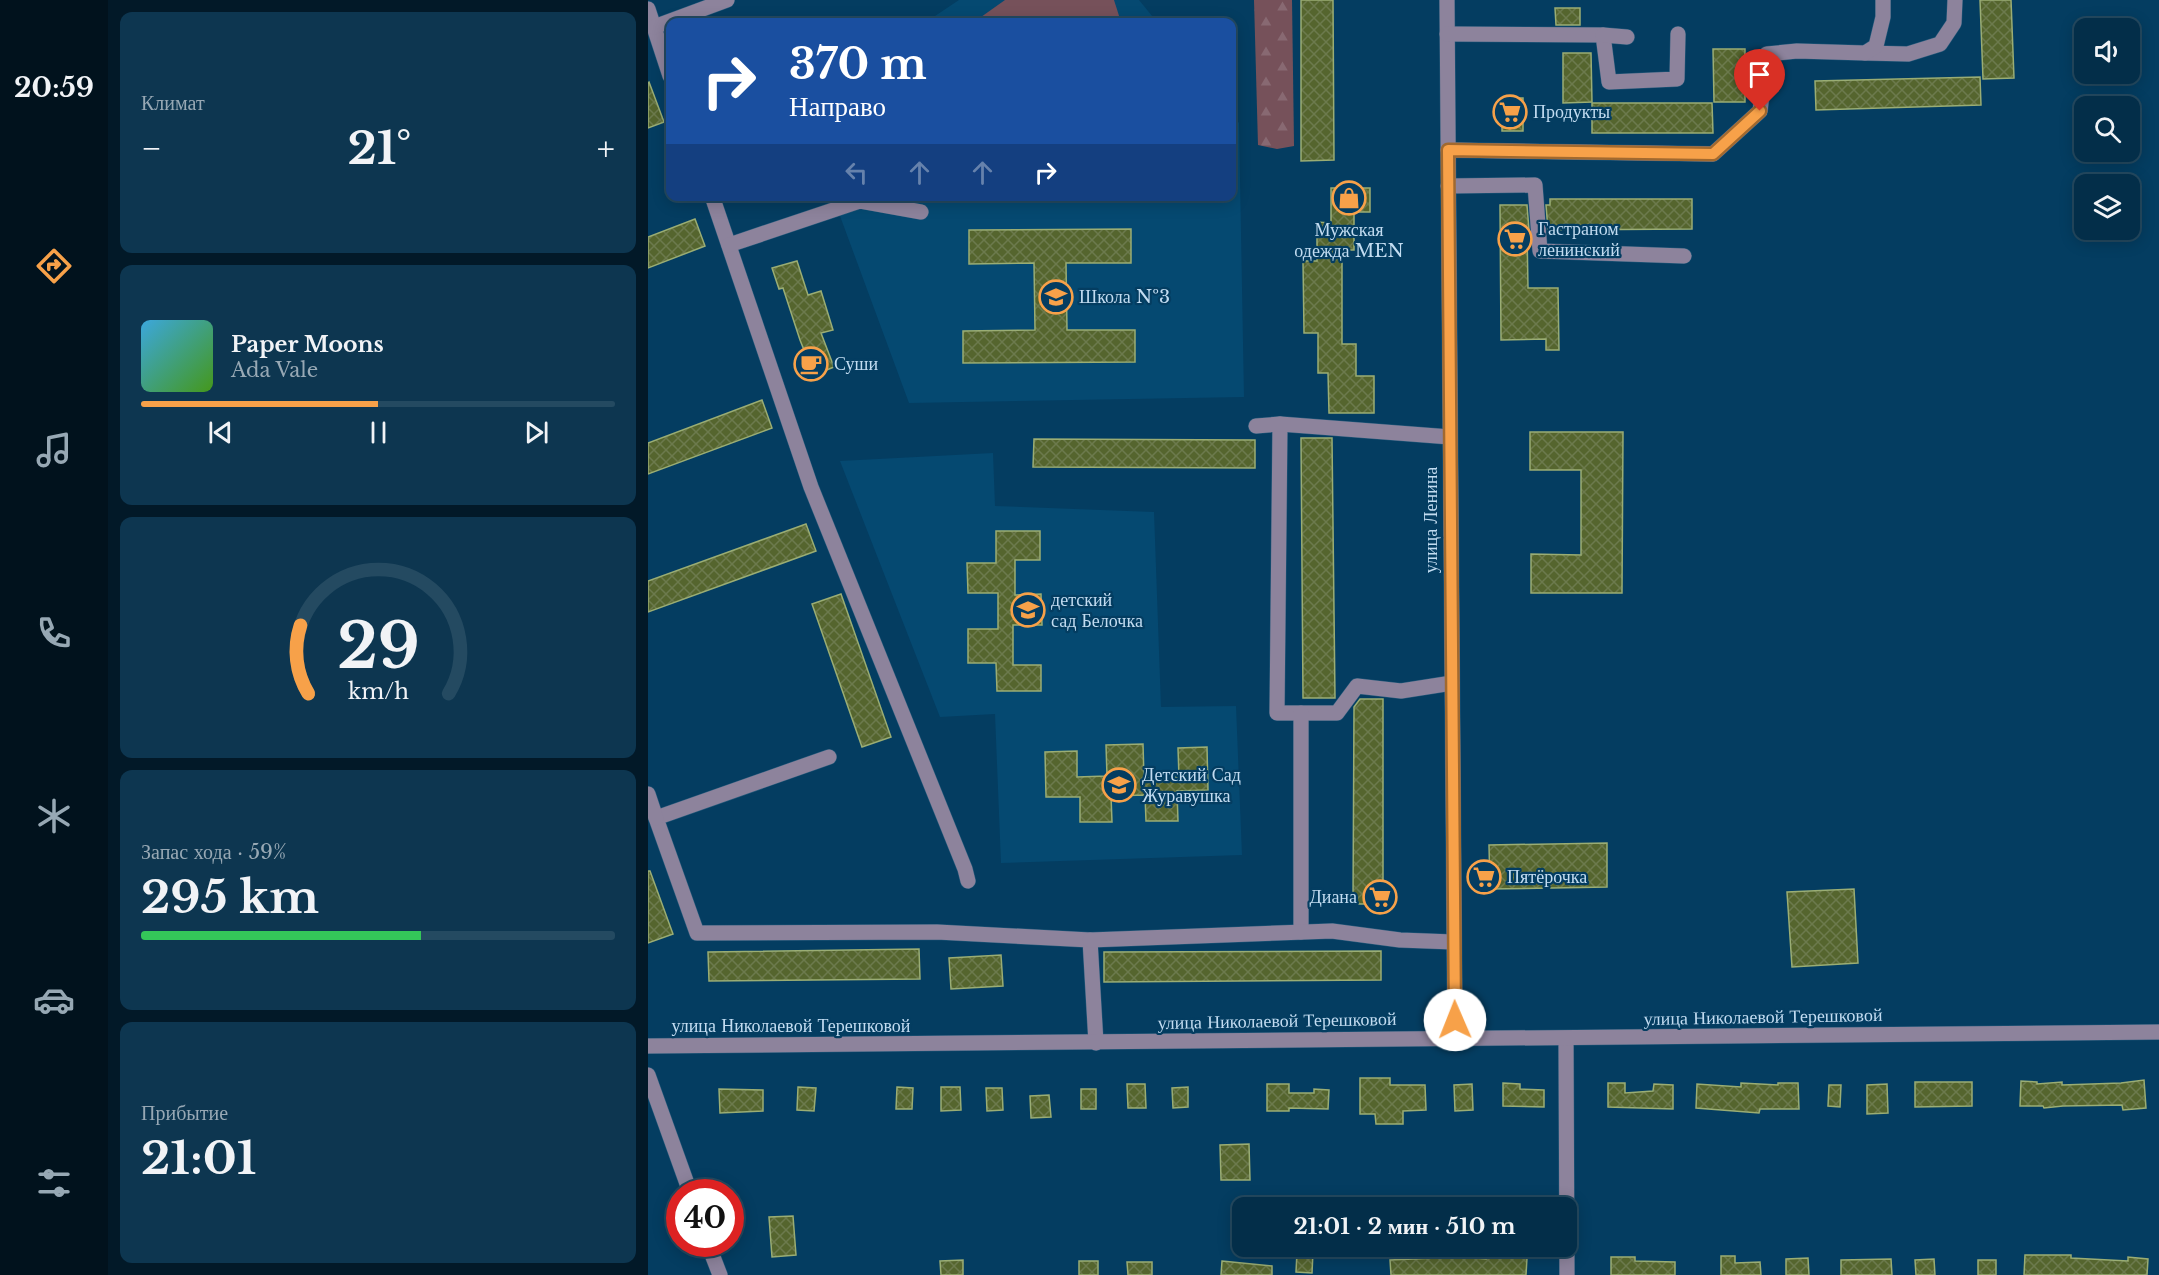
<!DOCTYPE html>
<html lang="ru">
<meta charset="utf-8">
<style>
:root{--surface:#032e49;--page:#0d3650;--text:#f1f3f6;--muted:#97a8b4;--line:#244a61;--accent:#f7a149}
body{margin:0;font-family:"Libre Baskerville",serif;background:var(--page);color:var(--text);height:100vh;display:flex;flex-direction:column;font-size:22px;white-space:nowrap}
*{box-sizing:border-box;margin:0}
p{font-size:20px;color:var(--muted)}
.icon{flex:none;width:33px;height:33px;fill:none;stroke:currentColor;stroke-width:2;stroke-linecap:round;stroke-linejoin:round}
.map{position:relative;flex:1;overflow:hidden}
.drawer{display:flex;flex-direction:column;gap:12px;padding:12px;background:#021928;width:540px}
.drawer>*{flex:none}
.banner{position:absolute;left:18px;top:18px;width:570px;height:183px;border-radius:12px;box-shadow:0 3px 15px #0003,0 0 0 2px var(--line);background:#1a4fa0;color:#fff;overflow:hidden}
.fabs{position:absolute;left:1426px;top:18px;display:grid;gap:12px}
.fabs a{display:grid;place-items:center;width:66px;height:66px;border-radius:12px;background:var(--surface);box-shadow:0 3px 15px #0003,0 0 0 2px var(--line);font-size:30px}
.speed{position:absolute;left:18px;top:1179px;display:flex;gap:12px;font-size:30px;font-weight:700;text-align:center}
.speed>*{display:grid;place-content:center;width:78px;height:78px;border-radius:50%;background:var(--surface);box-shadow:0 3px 15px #0003,0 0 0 2px var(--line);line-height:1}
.speed .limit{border:9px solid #d22;background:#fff;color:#111}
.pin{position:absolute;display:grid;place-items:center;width:51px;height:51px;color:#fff;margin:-62px -26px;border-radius:50% 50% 50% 0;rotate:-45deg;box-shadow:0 0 6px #0007}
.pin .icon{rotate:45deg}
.me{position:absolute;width:66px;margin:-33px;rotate:359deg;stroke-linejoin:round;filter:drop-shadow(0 0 4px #0008)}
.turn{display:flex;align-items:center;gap:21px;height:126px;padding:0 24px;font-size:27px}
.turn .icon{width:78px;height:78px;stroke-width:2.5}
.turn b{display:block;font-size:42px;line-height:51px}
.lanes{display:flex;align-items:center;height:57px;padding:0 24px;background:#0003;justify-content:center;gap:30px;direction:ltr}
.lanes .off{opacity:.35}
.big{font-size:45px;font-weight:800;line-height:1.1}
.drawer .card{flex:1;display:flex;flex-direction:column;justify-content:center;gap:9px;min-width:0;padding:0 21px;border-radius:12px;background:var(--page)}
.drawer .dial{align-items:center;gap:0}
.dial svg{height:156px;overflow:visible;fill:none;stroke:var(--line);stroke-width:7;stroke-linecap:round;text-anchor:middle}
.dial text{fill:var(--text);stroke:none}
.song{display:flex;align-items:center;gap:18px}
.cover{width:72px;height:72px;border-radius:9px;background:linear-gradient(135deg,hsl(200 70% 55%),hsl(100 70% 35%))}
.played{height:6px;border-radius:3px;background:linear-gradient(90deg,var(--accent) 50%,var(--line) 50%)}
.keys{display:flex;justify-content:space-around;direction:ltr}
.heat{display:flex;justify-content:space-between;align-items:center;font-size:33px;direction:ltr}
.charge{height:9px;border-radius:4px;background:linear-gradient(90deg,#34c759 59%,var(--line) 0)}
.trip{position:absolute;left:584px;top:1197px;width:345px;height:60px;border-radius:12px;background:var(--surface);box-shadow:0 3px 15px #0003,0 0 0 2px var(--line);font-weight:800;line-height:60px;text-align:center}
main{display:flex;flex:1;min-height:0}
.tabs{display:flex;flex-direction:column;width:108px;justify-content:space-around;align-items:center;background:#01121d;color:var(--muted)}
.tabs .icon{width:42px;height:42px}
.tabs .on{color:var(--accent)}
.tabs b{font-size:27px;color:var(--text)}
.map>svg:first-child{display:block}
.built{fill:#054971}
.green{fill:#76515a}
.forest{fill:url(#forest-firs)}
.building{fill:url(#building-cross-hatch);stroke:#9aad74;stroke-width:1.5}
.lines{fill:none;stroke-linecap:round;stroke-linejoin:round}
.minor-casing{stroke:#265a7b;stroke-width:16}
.minor{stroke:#8d839c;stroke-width:15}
.route-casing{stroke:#a1692f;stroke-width:15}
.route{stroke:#f7a149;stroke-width:10}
.labels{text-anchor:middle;stroke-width:4.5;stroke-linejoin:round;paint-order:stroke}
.poi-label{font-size:18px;fill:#c2dcf1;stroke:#043d61;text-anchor:start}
.street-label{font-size:18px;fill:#c2dcf1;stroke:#043d61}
</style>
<main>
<nav class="tabs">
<b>20:59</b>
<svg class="icon on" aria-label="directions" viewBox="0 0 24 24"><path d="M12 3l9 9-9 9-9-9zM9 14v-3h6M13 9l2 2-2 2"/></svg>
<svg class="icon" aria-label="music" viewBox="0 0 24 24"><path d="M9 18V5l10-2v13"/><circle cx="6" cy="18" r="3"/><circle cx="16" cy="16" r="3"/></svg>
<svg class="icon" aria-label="phone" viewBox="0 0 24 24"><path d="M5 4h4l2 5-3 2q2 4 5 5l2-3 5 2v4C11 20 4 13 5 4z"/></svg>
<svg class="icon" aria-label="climate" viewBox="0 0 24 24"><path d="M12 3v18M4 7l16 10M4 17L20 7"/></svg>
<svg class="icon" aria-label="car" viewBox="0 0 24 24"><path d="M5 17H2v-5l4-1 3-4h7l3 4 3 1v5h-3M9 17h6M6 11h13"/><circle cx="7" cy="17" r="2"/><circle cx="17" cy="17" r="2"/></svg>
<svg class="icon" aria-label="filters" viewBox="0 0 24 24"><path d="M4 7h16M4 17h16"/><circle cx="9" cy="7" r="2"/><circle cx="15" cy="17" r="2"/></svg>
</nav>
<section class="drawer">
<div class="card"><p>Климат</p>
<div class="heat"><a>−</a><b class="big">21°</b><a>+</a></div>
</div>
<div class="card">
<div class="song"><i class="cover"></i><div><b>Paper Moons</b><p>Ada Vale</p></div></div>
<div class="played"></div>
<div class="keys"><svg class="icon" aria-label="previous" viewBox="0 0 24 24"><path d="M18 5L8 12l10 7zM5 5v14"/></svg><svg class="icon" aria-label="pause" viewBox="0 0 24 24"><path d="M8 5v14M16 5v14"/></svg><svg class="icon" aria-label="next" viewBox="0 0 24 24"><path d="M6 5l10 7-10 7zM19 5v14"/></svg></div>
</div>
<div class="card dial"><svg viewBox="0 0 100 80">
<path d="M14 69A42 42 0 1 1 86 69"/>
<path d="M14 69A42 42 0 0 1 10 34" stroke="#f7a149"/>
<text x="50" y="56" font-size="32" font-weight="700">29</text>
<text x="50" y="72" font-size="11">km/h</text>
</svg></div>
<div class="card"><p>Запас хода · 59%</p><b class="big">295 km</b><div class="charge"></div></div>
<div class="card"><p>Прибытие</p><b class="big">21:01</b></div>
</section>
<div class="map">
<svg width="1511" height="1275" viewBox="0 0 1511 1275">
<defs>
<pattern id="forest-firs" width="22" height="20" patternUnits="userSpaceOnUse" patternTransform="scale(1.5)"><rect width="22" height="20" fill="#76515a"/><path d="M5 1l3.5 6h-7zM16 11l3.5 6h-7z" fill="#886972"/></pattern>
<pattern id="building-cross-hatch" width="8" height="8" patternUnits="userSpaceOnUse" patternTransform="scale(1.5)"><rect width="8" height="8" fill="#55652e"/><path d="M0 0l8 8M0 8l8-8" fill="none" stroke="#6c7a4d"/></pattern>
</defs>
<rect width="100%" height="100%" fill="#043d61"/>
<!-- built -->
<g class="built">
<polygon points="311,0 491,0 509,22 278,22"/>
<polygon points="584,114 591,123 596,397 261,403 185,197 584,196"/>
<polygon points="345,453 347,506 506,512 513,707 588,706 594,855 353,863 347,714 292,717 192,461"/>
</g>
<!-- green -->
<polygon class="green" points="357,0 466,0 473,22 326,22"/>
<!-- forest -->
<polygon class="forest" points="606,0 644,0 646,146 629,149 610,145"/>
<!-- building -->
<g class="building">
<polygon points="653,0 685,0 686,160 653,161"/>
<polygon points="1332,0 1363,0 1366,78 1335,79"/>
<polygon points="907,8 932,8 932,25 908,25"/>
<polygon points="1065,49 1097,49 1097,102 1066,102"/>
<polygon points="915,53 943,53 944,102 915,103"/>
<polygon points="1332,77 1333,105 1168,110 1167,81"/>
<polygon points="1,82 16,122 0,128 0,83"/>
<rect x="854" y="98" width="21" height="33"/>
<polygon points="944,103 1064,103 1065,133 944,133"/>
<polygon points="683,188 722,188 722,212 706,212 706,250 694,250 694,344 708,344 708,376 726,376 726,413 681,413 680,373 670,373 670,333 656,333 655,261 669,261 669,222 683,223"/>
<polygon points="902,199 1044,199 1044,229 900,230 898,205 902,205"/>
<polygon points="852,205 879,205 881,230 879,230 880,288 910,288 911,350 898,350 898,339 853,340"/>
<polygon points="47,219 57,246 0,268 0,237"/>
<polygon points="483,229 483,263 418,263 419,330 487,330 487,362 315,363 315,331 387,330 386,263 321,264 321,230"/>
<polygon points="149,261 160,295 173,291 185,330 173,333 186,367 166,375 152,340 135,288 131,289 124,268"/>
<polygon points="114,400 124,428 0,474 0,443"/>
<polygon points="882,432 975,432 974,593 883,593 883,554 933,555 933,470 882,470"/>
<polygon points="653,438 684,438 687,698 655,698"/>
<polygon points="386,439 607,440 607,468 385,467"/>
<polygon points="158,524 168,551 0,612 0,581"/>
<polygon points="348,531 392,531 392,560 367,560 367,595 393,594 394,625 365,625 365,665 393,665 393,691 349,691 348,663 320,663 320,629 350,629 350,593 320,593 319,563 348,563"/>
<polygon points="193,594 243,737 214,747 164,604"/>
<polygon points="712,699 735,699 735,904 705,904 706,707"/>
<polygon points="495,744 496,778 531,777 530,748 559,747 560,790 529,791 530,821 498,821 497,795 463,796 464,822 432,822 432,797 398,797 397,752 429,751 429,777 459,776 458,745"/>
<polygon points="959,843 959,887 842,889 841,845"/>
<polygon points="0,871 2,871 25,934 0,943"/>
<polygon points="1206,889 1210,963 1144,967 1139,892"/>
<polygon points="271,949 272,979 61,981 60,952"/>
<polygon points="733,951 733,980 456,982 456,952"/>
<polygon points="353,955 355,986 303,989 301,958"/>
<polygon points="712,1078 742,1078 742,1085 777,1085 778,1110 755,1111 755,1124 728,1124 727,1114 712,1114"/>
<polygon points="1496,1080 1498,1108 1475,1110 1474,1105 1415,1106 1396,1108 1395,1106 1372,1106 1373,1081 1389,1082 1389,1084 1414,1082 1414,1085 1473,1083"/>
<polygon points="1267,1082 1324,1082 1324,1106 1267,1107"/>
<polygon points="855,1083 872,1084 872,1089 896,1090 896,1107 855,1106"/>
<polygon points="960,1083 977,1083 977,1093 1005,1091 1006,1084 1025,1085 1025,1109 960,1107"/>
<polygon points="1093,1083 1130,1085 1130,1083 1150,1083 1151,1109 1112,1109 1111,1113 1048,1108 1049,1084 1093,1087"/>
<polygon points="479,1084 497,1084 498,1108 480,1108"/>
<polygon points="619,1084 641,1084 641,1093 666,1093 666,1089 681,1090 680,1109 641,1108 641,1111 619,1111"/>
<polygon points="824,1084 825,1110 807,1111 806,1085"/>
<polygon points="1239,1084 1240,1113 1219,1114 1219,1085"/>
<polygon points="1181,1085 1193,1085 1192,1107 1180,1106"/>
<polygon points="150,1087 168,1088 166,1111 149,1110"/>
<polygon points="249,1087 265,1088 264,1109 248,1109"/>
<polygon points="293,1087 312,1087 313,1110 293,1111"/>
<polygon points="540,1087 540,1107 525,1108 524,1088"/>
<polygon points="338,1088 354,1088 355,1110 339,1111"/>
<polygon points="71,1089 115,1090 115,1111 72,1113"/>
<rect x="433" y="1089" width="15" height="20"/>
<polygon points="401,1095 403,1117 383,1118 382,1096"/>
<polygon points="601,1144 602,1180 573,1180 572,1145"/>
<polygon points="145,1216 148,1255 124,1257 121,1217"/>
<polygon points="649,1252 665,1252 664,1273 648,1272"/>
<polygon points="838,1255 879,1258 878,1275 743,1275 742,1260 813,1257 838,1259"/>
<polygon points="1377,1255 1423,1255 1423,1258 1480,1261 1480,1257 1500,1259 1499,1275 1376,1275"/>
<polygon points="1073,1256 1087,1256 1087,1263 1112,1262 1113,1275 1073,1275"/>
<polygon points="963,1257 987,1257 987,1261 1027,1262 1027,1275 963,1275"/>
<polygon points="1160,1258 1161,1275 1138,1275 1138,1259"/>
<polygon points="1243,1259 1244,1275 1193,1275 1193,1260"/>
<polygon points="1286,1259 1287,1275 1268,1275 1267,1260"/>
<polygon points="315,1260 315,1275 293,1275 292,1261"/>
<rect x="1330" y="1260" width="18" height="15"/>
<rect x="431" y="1261" width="19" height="14"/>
<polygon points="574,1261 624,1266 624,1275 573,1275"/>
<polygon points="479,1262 504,1262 504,1275 480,1275"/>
</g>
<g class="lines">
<defs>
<g id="minor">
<polyline points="799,0 807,1040"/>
<polyline points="0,9 22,76"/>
<polyline points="6,27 79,0"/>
<polyline points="799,34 955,35 961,82 1029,79 1030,34"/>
<polyline points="955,35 979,37"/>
<polyline points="1217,53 1260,54 1292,44 1306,23 1307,0"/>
<polyline points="800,150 1065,154 1112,111 1119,54 1149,51 1217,53 1228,46 1235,17 1235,0"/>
<polyline points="800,186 887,185 892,251 1036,256"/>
<polyline points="64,196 163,487 317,869 320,881"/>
<polyline points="81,245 212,201 273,212"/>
<polyline points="632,424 629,713 689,713 709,686 753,691 804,683"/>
<polyline points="608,426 632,424 802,437"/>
<polyline points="653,713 653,932"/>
<polyline points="181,757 8,818 49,933 289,932 442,940 448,1043"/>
<polyline points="0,794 8,818"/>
<polyline points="442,940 684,931 752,940 805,942"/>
<polyline points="918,1039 919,1275"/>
<polyline points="0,1046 1511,1032"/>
<polyline points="0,1075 42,1192"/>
<polyline points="60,1244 72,1275"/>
</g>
</defs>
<!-- minor casing -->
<use href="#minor" class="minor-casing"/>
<!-- minor -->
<use href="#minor" class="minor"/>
</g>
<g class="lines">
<defs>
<polyline id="route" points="807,1020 800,150 1065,154 1112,111"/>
</defs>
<!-- route casing -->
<use href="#route" class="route-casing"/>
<!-- route -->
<use href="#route" class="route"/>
</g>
<!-- icons -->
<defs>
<symbol id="supermarket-ring" viewBox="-11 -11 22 22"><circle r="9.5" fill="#043d61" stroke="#f7a149" stroke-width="1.5"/><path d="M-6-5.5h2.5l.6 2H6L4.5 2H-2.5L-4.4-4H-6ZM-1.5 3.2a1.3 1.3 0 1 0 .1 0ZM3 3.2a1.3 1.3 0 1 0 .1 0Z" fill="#f7a149"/></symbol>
<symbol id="shop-ring" viewBox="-11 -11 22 22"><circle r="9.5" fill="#043d61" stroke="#f7a149" stroke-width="1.5"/><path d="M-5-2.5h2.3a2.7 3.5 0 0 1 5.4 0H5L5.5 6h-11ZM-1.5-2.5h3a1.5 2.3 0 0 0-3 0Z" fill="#f7a149"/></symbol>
<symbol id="school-ring" viewBox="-11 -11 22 22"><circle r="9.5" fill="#043d61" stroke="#f7a149" stroke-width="1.5"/><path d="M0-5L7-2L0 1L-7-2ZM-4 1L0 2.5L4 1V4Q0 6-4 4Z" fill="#f7a149"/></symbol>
<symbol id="cafe-ring" viewBox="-11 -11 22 22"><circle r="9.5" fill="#043d61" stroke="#f7a149" stroke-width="1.5"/><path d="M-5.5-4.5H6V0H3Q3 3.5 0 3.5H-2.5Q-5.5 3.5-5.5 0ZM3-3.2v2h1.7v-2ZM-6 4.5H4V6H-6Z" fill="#f7a149"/></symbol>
</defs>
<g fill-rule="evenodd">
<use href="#supermarket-ring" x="843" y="93" width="38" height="38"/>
<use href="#shop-ring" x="682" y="179" width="38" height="38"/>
<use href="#supermarket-ring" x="848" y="220" width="38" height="38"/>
<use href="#school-ring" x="389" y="278" width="38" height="38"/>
<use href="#cafe-ring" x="144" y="345" width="38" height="38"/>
<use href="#school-ring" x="361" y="591" width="38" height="38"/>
<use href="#school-ring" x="452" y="766" width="38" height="38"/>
<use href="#supermarket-ring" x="817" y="858" width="38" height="38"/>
<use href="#supermarket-ring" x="713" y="878" width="38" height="38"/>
</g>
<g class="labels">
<!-- poi labels -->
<g class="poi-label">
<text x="885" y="118">Продукты</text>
<text x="890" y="235">Гастраном<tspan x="890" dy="21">ленинский</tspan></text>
<text x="701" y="236" text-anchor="middle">Мужская<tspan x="701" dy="21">одежда MEN</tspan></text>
<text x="431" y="303">Школа №3</text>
<text x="186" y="370">Суши</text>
<text x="403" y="606">детский<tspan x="403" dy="21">сад Белочка</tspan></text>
<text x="494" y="781">Детский Сад<tspan x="494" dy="21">Журавушка</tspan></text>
<text x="859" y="883">Пятёрочка</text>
<text x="709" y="903" text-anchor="end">Диана</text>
</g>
<!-- street labels -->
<g class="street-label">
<text transform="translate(783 520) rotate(-90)" y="6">улица Ленина</text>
<text transform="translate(1115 1017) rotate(-1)" y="6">улица Николаевой Терешковой</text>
<text transform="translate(629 1021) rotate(-1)" y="6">улица Николаевой Терешковой</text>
<text x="143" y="1032">улица Николаевой Терешковой</text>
</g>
</g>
</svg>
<div class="fabs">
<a><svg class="icon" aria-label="sound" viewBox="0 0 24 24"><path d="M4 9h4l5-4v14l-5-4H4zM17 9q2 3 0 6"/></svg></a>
<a><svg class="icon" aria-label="search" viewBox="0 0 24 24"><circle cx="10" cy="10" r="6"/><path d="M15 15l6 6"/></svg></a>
<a><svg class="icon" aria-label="layers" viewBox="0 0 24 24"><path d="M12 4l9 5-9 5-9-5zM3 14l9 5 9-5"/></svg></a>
</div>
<div class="speed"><div class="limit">40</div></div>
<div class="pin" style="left:1112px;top:111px;background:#d93025"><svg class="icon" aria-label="arrive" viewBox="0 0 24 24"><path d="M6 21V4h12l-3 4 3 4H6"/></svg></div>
<svg class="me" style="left:807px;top:1020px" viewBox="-20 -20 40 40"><circle r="19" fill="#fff"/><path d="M0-13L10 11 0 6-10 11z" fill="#f7a149"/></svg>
<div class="trip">21:01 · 2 мин · 510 m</div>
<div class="banner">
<div class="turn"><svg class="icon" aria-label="right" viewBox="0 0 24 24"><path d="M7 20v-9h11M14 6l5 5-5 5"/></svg><div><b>370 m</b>Направо</div></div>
<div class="lanes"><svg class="icon off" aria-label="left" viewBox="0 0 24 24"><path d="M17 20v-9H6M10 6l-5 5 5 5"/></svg><svg class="icon off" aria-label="ahead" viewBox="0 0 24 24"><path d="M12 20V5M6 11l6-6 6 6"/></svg><svg class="icon off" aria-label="ahead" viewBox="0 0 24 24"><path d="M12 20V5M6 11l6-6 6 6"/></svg><svg class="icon" aria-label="right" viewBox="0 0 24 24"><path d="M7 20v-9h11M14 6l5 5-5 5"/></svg></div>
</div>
</div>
</main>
